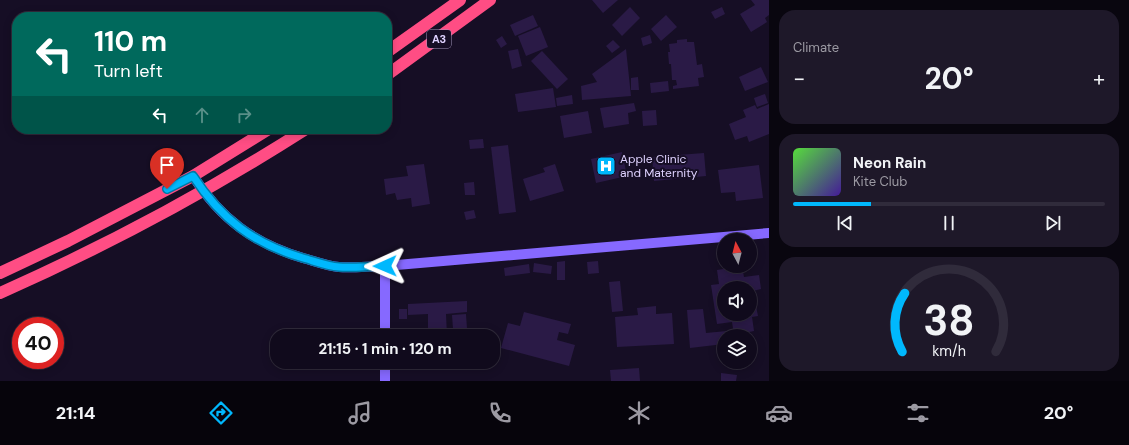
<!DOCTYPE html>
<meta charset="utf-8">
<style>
:root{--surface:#100a1c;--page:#1e1829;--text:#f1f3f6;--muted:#9c9aa3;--line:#302b3b;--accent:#00b8fd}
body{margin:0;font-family:"DM Sans",sans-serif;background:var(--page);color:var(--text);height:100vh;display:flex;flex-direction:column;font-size:15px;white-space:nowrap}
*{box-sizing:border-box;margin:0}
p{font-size:13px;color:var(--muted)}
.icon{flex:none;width:22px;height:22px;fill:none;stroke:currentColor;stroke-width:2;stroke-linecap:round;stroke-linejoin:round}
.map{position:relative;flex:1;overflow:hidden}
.sheet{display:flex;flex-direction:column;gap:10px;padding:10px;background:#09060f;width:360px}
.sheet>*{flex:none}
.hud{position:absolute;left:12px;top:12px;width:380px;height:122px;border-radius:16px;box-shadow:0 2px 10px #0003,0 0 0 1px var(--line);background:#00695c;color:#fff;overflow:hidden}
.needle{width:26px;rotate:353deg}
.controls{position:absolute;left:717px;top:233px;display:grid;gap:8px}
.controls a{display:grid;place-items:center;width:40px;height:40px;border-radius:50%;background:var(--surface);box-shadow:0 2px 10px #0003,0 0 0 1px var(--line);font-size:20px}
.speed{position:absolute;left:12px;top:317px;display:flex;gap:8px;font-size:20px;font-weight:700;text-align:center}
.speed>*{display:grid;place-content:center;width:52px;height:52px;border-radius:50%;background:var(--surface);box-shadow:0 2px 10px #0003,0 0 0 1px var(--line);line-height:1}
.speed .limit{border:6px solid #d22;background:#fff;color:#111}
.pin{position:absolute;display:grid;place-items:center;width:34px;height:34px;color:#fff;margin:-41px -17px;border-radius:50% 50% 50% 0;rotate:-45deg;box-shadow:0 0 4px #0007}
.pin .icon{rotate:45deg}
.me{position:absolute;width:44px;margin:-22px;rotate:269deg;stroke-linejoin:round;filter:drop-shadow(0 0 3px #0008)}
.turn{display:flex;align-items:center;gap:14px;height:84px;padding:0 16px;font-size:18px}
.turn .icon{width:52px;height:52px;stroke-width:2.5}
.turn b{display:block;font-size:28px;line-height:34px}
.lanes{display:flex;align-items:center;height:38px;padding:0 16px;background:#0003;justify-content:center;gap:20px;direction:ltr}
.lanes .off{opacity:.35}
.big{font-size:30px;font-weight:700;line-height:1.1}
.sheet .widget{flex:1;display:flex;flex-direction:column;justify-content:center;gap:6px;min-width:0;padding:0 14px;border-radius:16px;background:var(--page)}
.sheet .dial{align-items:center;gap:0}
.dial svg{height:104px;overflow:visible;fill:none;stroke:var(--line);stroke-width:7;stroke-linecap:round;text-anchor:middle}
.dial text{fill:var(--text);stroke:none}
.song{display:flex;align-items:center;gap:12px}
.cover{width:48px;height:48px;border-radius:6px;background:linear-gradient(135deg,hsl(110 70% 55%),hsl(260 70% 35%))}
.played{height:4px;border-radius:2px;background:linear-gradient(90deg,var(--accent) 25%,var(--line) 25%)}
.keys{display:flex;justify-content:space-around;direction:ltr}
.heat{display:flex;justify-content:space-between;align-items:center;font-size:22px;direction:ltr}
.trip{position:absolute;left:270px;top:329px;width:230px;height:40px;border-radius:16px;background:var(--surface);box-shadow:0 2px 10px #0003,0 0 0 1px var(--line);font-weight:700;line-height:40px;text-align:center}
.dock{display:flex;height:64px;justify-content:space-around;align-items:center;background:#06040b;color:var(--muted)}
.dock .icon{width:28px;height:28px}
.dock .current{color:var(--accent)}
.dock b{font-size:18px;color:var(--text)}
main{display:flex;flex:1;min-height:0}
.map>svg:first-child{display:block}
.building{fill:#2a1a46;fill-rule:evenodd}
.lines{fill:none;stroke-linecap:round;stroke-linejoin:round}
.secondary{stroke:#8669ff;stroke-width:10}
.highway{stroke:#ff4d84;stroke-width:12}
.route-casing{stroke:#0078a4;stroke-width:10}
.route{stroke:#00b8fd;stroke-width:7}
.labels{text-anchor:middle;stroke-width:4;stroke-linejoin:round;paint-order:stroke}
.shield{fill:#160e25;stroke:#a397be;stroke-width:1}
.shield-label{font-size:11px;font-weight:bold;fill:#dfd2ff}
.poi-label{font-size:12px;fill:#dfd2ff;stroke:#160e25;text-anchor:start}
</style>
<main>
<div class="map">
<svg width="769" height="381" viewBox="0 0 769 381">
<rect width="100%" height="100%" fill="#160e25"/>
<!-- building -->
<g class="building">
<polygon points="592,0 618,0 603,13"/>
<polygon points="751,0 769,0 769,15 765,18 767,22 751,32 740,14 755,5"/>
<polygon points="630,7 640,18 622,36 612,25"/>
<polygon points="722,7 725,14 715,19 711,12"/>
<polygon points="533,15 538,26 515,36 510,25"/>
<polygon points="666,15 677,27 661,41 651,29"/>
<polygon points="540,27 548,47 526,56 518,36"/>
<polygon points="650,35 652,43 643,46 641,38"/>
<polygon points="502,36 507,44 501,48 496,40"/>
<polygon points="687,39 687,42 694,42 697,65 702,64 704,77 698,78 699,86 673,89 673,86 677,85 676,80 672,80 671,64 669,64 668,52 670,52 669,44 677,43 677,40"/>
<polygon points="613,40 620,47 612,53 606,46"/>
<polygon points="518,49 522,66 512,69 508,51"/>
<polygon points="626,49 631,96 582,100 581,86 597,82 592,74"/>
<polygon points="542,51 568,79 557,89 531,61"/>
<polygon points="761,67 768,82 745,91 739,77"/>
<polygon points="638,77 639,90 631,90 631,78"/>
<polygon points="668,81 669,91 651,93 650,83"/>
<polygon points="553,88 556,107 518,112 515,94"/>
<polygon points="765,94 768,103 757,107 754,98"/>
<polygon points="572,95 573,104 557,106 556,98"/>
<polygon points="634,103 636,111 628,113 629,124 604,128 600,108"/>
<polygon points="769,104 769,134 749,142 747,136 735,140 729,124 746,117 743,110 755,105 757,109"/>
<polygon points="656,110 657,125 643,126 642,111"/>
<polygon points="588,111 592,133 564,138 560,116"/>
<polygon points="483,139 484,148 470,149 469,140"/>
<polygon points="508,145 516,212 499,214 491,147"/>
<polygon points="622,152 627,176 596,183 591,159"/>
<polygon points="704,153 706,176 654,181 652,157"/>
<polygon points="424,164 430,204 412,207 411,198 397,200 395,193 386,195 384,179 408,176 406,166"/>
<polygon points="555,164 564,191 530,201 523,179 545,172 543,168"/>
<polygon points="759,165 763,198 736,201 735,192 721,193 718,170"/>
<polygon points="474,182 475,195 465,195 464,183"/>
<polygon points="474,210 476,218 466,220 464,212"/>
<polygon points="565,261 565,280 557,280 557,262"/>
<polygon points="598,261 599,273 588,274 587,262"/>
<polygon points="534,263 552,266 551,274 533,272"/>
<polygon points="529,264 530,273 505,276 504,268"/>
<path d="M742,266l2,11 15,-2 2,14 -8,2 5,25 -6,1 2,14 -20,4 -2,-13 -15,2 -6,-39 8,-1 -2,-14zM724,288h26v26h-26z"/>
<polygon points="620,281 623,311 612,312 609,282"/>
<polygon points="467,301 467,312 446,314 447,336 428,336 428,314 408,315 408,304"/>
<polygon points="656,306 656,314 672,313 674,344 617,347 615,317 638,315 637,308"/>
<rect x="399" y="309" width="8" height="10"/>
<polygon points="703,309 706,333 727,331 727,336 724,336 724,344 690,348 687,310"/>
<polygon points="524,312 571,324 568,334 559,332 557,340 575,345 569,366 501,348 508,323 520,326"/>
<polygon points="466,314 467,329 453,329 452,315"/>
<polygon points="639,368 640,381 611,381 610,370"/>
<polygon points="721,373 737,375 736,381 721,381"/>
</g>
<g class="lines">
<!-- secondary -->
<g class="secondary">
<path d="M193,176c28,43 60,67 110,82 11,3 24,8 36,9 15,1 31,-1 46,-1l384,-33"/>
<polyline points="385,336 385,266"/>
<polyline points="385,381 385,362"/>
</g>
<!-- highway -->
<g class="highway">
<polyline points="387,52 460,0"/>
<polyline points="387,75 490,0"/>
<polyline points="0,273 68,241 193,176 269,129"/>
<path d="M0,293c106,-47 209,-102 306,-164"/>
</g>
</g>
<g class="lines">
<defs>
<path id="route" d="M167,189l26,-13c28,43 61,68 110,82 11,3 24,8 36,9 15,1 31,-1 46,-1"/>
</defs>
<!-- route casing -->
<use href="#route" class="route-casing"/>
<!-- route -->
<use href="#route" class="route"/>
</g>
<!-- icons -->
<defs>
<symbol id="hospital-square" viewBox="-11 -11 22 22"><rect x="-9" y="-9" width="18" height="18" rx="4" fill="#00b8fd" stroke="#160e25"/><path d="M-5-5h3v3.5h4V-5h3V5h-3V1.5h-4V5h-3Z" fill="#fff"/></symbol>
</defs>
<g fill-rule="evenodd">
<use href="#hospital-square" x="595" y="155" width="22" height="22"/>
</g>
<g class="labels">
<!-- shield labels -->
<rect class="shield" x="427" y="30" width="24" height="18" rx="3"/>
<g class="shield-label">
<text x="439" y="43">A3</text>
</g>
<!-- poi labels -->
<g class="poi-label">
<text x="620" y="163">Apple Clinic<tspan x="620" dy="14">and Maternity</tspan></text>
</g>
</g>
</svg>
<div class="controls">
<a><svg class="needle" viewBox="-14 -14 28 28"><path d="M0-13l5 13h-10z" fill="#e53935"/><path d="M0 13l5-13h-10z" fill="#9c9aa3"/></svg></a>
<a><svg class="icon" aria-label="sound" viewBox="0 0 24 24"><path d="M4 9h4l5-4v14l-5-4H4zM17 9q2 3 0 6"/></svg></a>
<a><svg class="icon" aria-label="layers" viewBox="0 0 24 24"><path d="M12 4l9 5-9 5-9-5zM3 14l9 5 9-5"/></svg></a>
</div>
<div class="speed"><div class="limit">40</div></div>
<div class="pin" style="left:167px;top:189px;background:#d93025"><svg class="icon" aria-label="arrive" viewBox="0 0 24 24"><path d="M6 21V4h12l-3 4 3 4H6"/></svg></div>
<svg class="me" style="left:385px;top:266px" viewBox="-20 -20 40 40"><path d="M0-17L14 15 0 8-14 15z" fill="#00b8fd" stroke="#fff" stroke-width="4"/></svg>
<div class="trip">21:15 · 1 min · 120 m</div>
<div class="hud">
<div class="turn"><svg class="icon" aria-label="left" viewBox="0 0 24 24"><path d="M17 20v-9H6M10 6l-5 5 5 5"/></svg><div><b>110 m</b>Turn left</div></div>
<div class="lanes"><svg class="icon" aria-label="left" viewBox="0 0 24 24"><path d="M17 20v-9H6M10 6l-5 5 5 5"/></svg><svg class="icon off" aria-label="ahead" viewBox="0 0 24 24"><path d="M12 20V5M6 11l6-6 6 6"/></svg><svg class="icon off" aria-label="right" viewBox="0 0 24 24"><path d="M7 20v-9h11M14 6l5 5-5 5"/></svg></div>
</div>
</div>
<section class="sheet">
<div class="widget"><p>Climate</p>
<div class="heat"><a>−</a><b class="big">20°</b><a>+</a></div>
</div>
<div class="widget">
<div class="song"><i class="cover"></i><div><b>Neon Rain</b><p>Kite Club</p></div></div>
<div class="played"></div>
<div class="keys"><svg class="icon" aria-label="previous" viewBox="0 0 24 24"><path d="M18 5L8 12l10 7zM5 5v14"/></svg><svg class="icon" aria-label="pause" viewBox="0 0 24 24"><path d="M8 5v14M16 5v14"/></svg><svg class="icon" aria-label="next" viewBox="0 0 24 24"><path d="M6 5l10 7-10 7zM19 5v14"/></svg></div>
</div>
<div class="widget dial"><svg viewBox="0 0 100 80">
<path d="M14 69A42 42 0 1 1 86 69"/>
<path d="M14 69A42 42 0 0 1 16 24" stroke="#00b8fd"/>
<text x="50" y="56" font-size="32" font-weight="700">38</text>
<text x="50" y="72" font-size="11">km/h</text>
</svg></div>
</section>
</main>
<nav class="dock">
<b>21:14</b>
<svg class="icon current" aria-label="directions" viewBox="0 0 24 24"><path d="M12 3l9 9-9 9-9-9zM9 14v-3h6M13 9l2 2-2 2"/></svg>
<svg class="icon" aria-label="music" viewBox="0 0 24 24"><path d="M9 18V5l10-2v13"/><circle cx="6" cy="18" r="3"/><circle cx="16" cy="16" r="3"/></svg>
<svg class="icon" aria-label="phone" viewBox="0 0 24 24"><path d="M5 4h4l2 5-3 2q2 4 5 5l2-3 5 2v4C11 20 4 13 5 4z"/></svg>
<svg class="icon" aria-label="climate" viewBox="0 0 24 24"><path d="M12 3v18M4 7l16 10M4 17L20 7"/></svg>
<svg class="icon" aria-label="car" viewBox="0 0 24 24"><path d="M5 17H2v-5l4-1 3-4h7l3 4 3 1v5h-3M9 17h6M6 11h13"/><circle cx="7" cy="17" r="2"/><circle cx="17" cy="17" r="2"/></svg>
<svg class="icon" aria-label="filters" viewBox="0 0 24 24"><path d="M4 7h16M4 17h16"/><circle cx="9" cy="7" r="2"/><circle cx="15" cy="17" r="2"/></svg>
<b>20°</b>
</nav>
